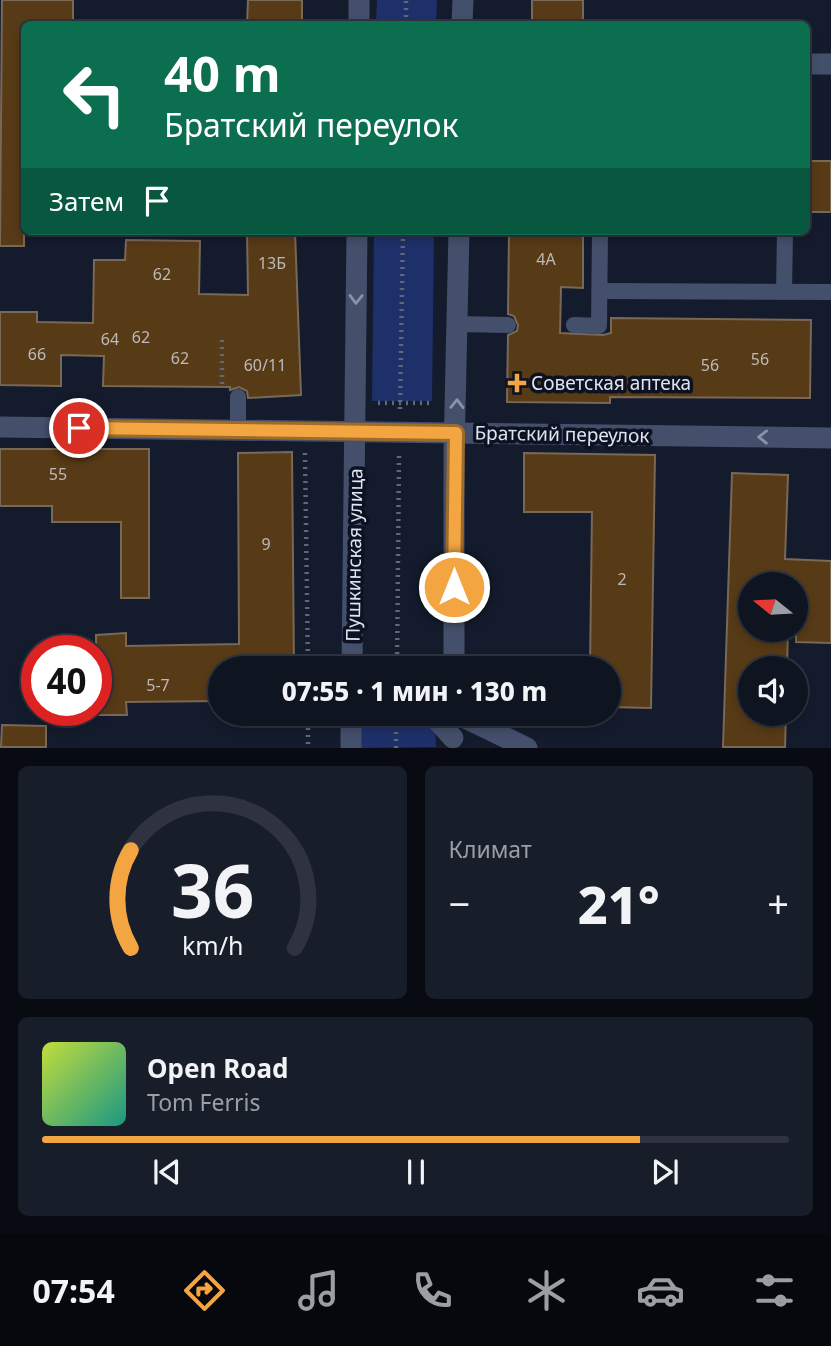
<!DOCTYPE html>
<html lang="ru">
<meta charset="utf-8">
<style>
:root{--surface:#0f1421;--page:#181d2a;--text:#f1f3f6;--muted:#9b9ea5;--line:#2f333f;--accent:#f2a541}
body{margin:0;font-family:"Noto Sans",sans-serif;background:var(--page);color:var(--text);height:100vh;display:flex;flex-direction:column;font-size:26px;white-space:nowrap}
*{box-sizing:border-box;margin:0}
p{font-size:23px;color:var(--muted)}
.icon{flex:none;width:38px;height:38px;fill:none;stroke:currentColor;stroke-width:2;stroke-linecap:round;stroke-linejoin:round}
.map{position:relative;height:748px;overflow:hidden}
.sheet{display:flex;flex-direction:column;gap:18px;padding:18px;background:#080b12;flex:1}
.sheet>*{flex:none}
.top-card{position:absolute;left:21px;top:21px;width:789px;height:214px;border-radius:10px;box-shadow:0 4px 10px #0003,0 0 0 2px var(--line);background:#0b6e4f;color:#fff;overflow:hidden}
.needle{width:46px;rotate:288deg}
.tools{position:absolute;left:738px;top:572px;display:grid;gap:14px}
.tools a{display:grid;place-items:center;width:70px;height:70px;border-radius:50%;background:var(--surface);box-shadow:0 4px 10px #0003,0 0 0 2px var(--line);font-size:35px}
.speed{position:absolute;left:21px;top:635px;display:flex;gap:14px;font-size:35px;font-weight:700;text-align:center}
.speed>*{display:grid;place-content:center;width:91px;height:91px;border-radius:50%;background:var(--surface);box-shadow:0 4px 10px #0003,0 0 0 2px var(--line);line-height:1}
.speed .limit{border:10px solid #d22;background:#fff;color:#111}
.pin{position:absolute;display:grid;place-items:center;width:60px;height:60px;color:#fff;margin:-30px;border:4px solid #fff;border-radius:50%;box-shadow:0 2px 7px #0007}
.me{position:absolute;width:77px;margin:-38px;rotate:0deg;stroke-linejoin:round;filter:drop-shadow(0 0 5px #0008)}
.turn{display:flex;align-items:center;gap:24px;height:147px;padding:0 28px;font-size:32px}
.turn .icon{width:91px;height:91px;stroke-width:2.5}
.turn b{display:block;font-size:49px;line-height:60px}
.then{display:flex;align-items:center;height:66px;padding:0 28px;background:#0003;gap:14px;font-size:26px}
.big{font-size:52px;font-weight:800;line-height:1.1}
.sheet .widget{flex:1;display:flex;flex-direction:column;justify-content:center;gap:10px;min-width:0;padding:0 24px;border-radius:10px;background:var(--page)}
.sheet .dial{align-items:center;gap:0}
.dial svg{height:182px;overflow:visible;fill:none;stroke:var(--line);stroke-width:7;stroke-linecap:round;text-anchor:middle}
.dial text{fill:var(--text);stroke:none}
.song{display:flex;align-items:center;gap:21px}
.cover{width:84px;height:84px;border-radius:10px;background:linear-gradient(135deg,hsl(70 70% 55%),hsl(170 70% 35%))}
.played{height:7px;border-radius:4px;background:linear-gradient(90deg,var(--accent) 80%,var(--line) 80%)}
.keys{display:flex;justify-content:space-around;direction:ltr}
.heat{display:flex;justify-content:space-between;align-items:center;font-size:38px;direction:ltr}
.sheet .tiles{flex:1;display:grid;gap:18px;grid-template-columns:1fr 1fr}
.widget:last-child{grid-column:span 2}
.trip{position:absolute;left:208px;top:656px;width:413px;height:70px;border-radius:35px;background:var(--surface);box-shadow:0 4px 10px #0003,0 0 0 2px var(--line);font-weight:800;line-height:70px;text-align:center}
.dock{display:flex;height:112px;justify-content:space-around;align-items:center;background:#06080d;color:var(--muted)}
.dock .icon{width:49px;height:49px}
.dock .current{color:var(--accent)}
.dock b{font-size:32px;color:var(--text)}
.map>svg:first-child{display:block}
.green{fill:#1e3069}
.building{fill:#573a16;stroke:#796856;stroke-width:2}
.lines{fill:none;stroke-linecap:round;stroke-linejoin:round}
.path{stroke:#616776;stroke-width:4.5;stroke-dasharray:2 5;stroke-linecap:butt}
.service{stroke:#444f6b;stroke-width:16}
.minor{stroke:#444f6b;stroke-width:21}
.tertiary{stroke:#444f6b;stroke-width:21}
.oneway{stroke:#8a92a7}
.route-casing{stroke:#9d6b2a;stroke-width:18}
.route{stroke:#f2a541;stroke-width:12}
.poi-dot{fill:#f2a541;stroke:#0c1222;stroke-width:2.5}
.labels{text-anchor:middle;stroke-width:7;stroke-linejoin:round;paint-order:stroke}
.number-label{font-size:16px;fill:#bdbaba}
.poi-label{font-size:19px;fill:#dfe4f0;stroke:#0c1222;text-anchor:start}
.street-label{font-size:19px;fill:#dfe4f0;stroke:#0c1222}
</style>
<div class="map">
<svg width="831" height="748" viewBox="0 0 831 748">
<rect width="100%" height="100%" fill="#141b2c"/>
<!-- green -->
<g class="green">
<polygon points="377,0 437,0 436,24 376,24"/>
<polygon points="374,231 434,231 432,401 372,401"/>
<polygon points="357,725 435,725 436,747 357,748"/>
</g>
<!-- building -->
<g class="building">
<polygon points="2,0 73,0 73,24 24,24 24,246 0,246"/>
<polygon points="248,0 302,0 302,24 247,24"/>
<rect x="532" y="0" width="51" height="24"/>
<rect x="807" y="161" width="24" height="51"/>
<polygon points="247,231 295,231 301,395 248,398 247,391 239,387 230,390 230,387 103,386 104,356 61,355 61,386 0,385 0,312 37,312 37,322 93,323 94,260 125,260 126,240 200,241 199,294 248,295"/>
<polygon points="509,231 583,231 583,288 561,287 560,333 603,335 611,333 611,318 811,320 810,398 610,397 610,403 507,402 508,335 517,331 518,325 514,316 508,314"/>
<polygon points="0,449 149,449 149,598 121,598 121,522 52,522 52,506 0,506"/>
<polygon points="292,452 294,668 220,668 220,701 126,702 127,715 96,715 96,635 126,633 126,646 239,644 238,453"/>
<polygon points="524,453 655,455 651,708 609,707 609,668 590,668 592,512 524,512"/>
<polygon points="732,473 788,475 785,559 831,561 831,643 796,642 796,584 751,584 751,630 788,630 787,668 751,668 751,714 786,714 785,747 723,747"/>
<polygon points="2,725 46,726 46,747 1,747"/>
</g>
<g class="lines">
<!-- path -->
<g class="path">
<polyline points="406,24 406,0"/>
<polyline points="222,384 222,335"/>
<polyline points="378,403 432,403"/>
<polyline points="400,409 403,231"/>
<polyline points="305,453 308,668"/>
<polyline points="397,668 399,456"/>
<polyline points="308,714 308,748"/>
<polyline points="396,748 396,714"/>
</g>
<!-- service -->
<g class="service">
<polyline points="600,291 831,292"/>
<polyline points="784,292 785,231"/>
<polyline points="458,324 508,325"/>
<polyline points="574,325 599,326 600,231"/>
<polyline points="238,432 238,397"/>
</g>
<!-- minor -->
<polyline class="minor" points="807,64 831,64"/>
<!-- tertiary -->
<g class="tertiary">
<polyline points="359,24 359,0"/>
<polyline points="462,24 463,0"/>
<polyline points="0,427 831,438"/>
<polyline points="352,668 357,231"/>
<polyline points="454,668 454,453 459,231"/>
<polyline points="424,714 437,720 453,738"/>
<polyline points="457,714 527,748"/>
<polyline points="351,748 351,714"/>
</g>
</g>
<!-- one-way arrows -->
<defs><path id="oneway-chevron" d="M-2-3.5L2.5 0L-2 3.5" fill="none" stroke-width="1.6" stroke-linecap="round" stroke-linejoin="round" transform="scale(1.75)"/></defs>
<g class="oneway">
<use href="#oneway-chevron" transform="translate(356 299) rotate(91)"/>
<use href="#oneway-chevron" transform="translate(457 404) rotate(-89)"/>
<use href="#oneway-chevron" transform="translate(763 437) rotate(-179)"/>
</g>
<g class="lines">
<defs>
<polyline id="route" points="79,428 456,433 454,587"/>
</defs>
<!-- route casing -->
<use href="#route" class="route-casing"/>
<!-- route -->
<use href="#route" class="route"/>
</g>
<!-- markers -->
<path class="poi-dot" d="M513.5 372.5h7v7h7v7h-7v7h-7v-7h-7v-7h7z"/>
<g class="labels">
<!-- number labels -->
<g class="number-label">
<text x="546" y="265">4А</text>
<text x="272" y="269">13Б</text>
<text x="162" y="280">62</text>
<text x="141" y="343">62</text>
<text x="110" y="345">64</text>
<text x="37" y="360">66</text>
<text x="180" y="364">62</text>
<text x="760" y="365">56</text>
<text x="265" y="371">60/11</text>
<text x="710" y="371">56</text>
<text x="58" y="480">55</text>
<text x="266" y="550">9</text>
<text x="622" y="585">2</text>
<text x="158" y="691">5-7</text>
</g>
<!-- poi labels -->
<g class="poi-label">
<text x="531" y="390">Советская аптека</text>
</g>
<!-- street labels -->
<g class="street-label">
<text transform="translate(562 434) rotate(1)" y="7">Братский переулок</text>
<text transform="translate(354 555) rotate(-89)" y="7">Пушкинская улица</text>
</g>
</g>
</svg>
<div class="tools">
<a><svg class="needle" viewBox="-14 -14 28 28"><path d="M0-13l5 13h-10z" fill="#e53935"/><path d="M0 13l5-13h-10z" fill="#9b9ea5"/></svg></a>
<a><svg class="icon" aria-label="sound" viewBox="0 0 24 24"><path d="M4 9h4l5-4v14l-5-4H4zM17 9q2 3 0 6"/></svg></a>
</div>
<div class="speed"><div class="limit">40</div></div>
<div class="pin" style="left:79px;top:428px;background:#d93025"><svg class="icon" aria-label="arrive" viewBox="0 0 24 24"><path d="M6 21V4h12l-3 4 3 4H6"/></svg></div>
<svg class="me" style="left:454px;top:587px" viewBox="-20 -20 40 40"><circle r="17" fill="#f2a541" stroke="#fff" stroke-width="3"/><path d="M0-11L8 9 0 5-8 9z" fill="#fff"/></svg>
<div class="trip">07:55 · 1 мин · 130 m</div>
<div class="top-card">
<div class="turn"><svg class="icon" aria-label="left" viewBox="0 0 24 24"><path d="M17 20v-9H6M10 6l-5 5 5 5"/></svg><div><b>40 m</b>Братский переулок</div></div>
<div class="then">Затем<svg class="icon" aria-label="arrive" viewBox="0 0 24 24"><path d="M6 21V4h12l-3 4 3 4H6"/></svg></div>
</div>
</div>
<section class="sheet">
<div class="tiles">
<div class="widget dial"><svg viewBox="0 0 100 80">
<path d="M14 69A42 42 0 1 1 86 69"/>
<path d="M14 69A42 42 0 0 1 14 26" stroke="#f2a541"/>
<text x="50" y="56" font-size="32" font-weight="700">36</text>
<text x="50" y="72" font-size="11">km/h</text>
</svg></div>
<div class="widget"><p>Климат</p>
<div class="heat"><a>−</a><b class="big">21°</b><a>+</a></div>
</div>
<div class="widget">
<div class="song"><i class="cover"></i><div><b>Open Road</b><p>Tom Ferris</p></div></div>
<div class="played"></div>
<div class="keys"><svg class="icon" aria-label="previous" viewBox="0 0 24 24"><path d="M18 5L8 12l10 7zM5 5v14"/></svg><svg class="icon" aria-label="pause" viewBox="0 0 24 24"><path d="M8 5v14M16 5v14"/></svg><svg class="icon" aria-label="next" viewBox="0 0 24 24"><path d="M6 5l10 7-10 7zM19 5v14"/></svg></div>
</div>
</div>
</section>
<nav class="dock">
<b>07:54</b>
<svg class="icon current" aria-label="directions" viewBox="0 0 24 24"><path d="M12 3l9 9-9 9-9-9zM9 14v-3h6M13 9l2 2-2 2"/></svg>
<svg class="icon" aria-label="music" viewBox="0 0 24 24"><path d="M9 18V5l10-2v13"/><circle cx="6" cy="18" r="3"/><circle cx="16" cy="16" r="3"/></svg>
<svg class="icon" aria-label="phone" viewBox="0 0 24 24"><path d="M5 4h4l2 5-3 2q2 4 5 5l2-3 5 2v4C11 20 4 13 5 4z"/></svg>
<svg class="icon" aria-label="climate" viewBox="0 0 24 24"><path d="M12 3v18M4 7l16 10M4 17L20 7"/></svg>
<svg class="icon" aria-label="car" viewBox="0 0 24 24"><path d="M5 17H2v-5l4-1 3-4h7l3 4 3 1v5h-3M9 17h6M6 11h13"/><circle cx="7" cy="17" r="2"/><circle cx="17" cy="17" r="2"/></svg>
<svg class="icon" aria-label="filters" viewBox="0 0 24 24"><path d="M4 7h16M4 17h16"/><circle cx="9" cy="7" r="2"/><circle cx="15" cy="17" r="2"/></svg>
</nav>
